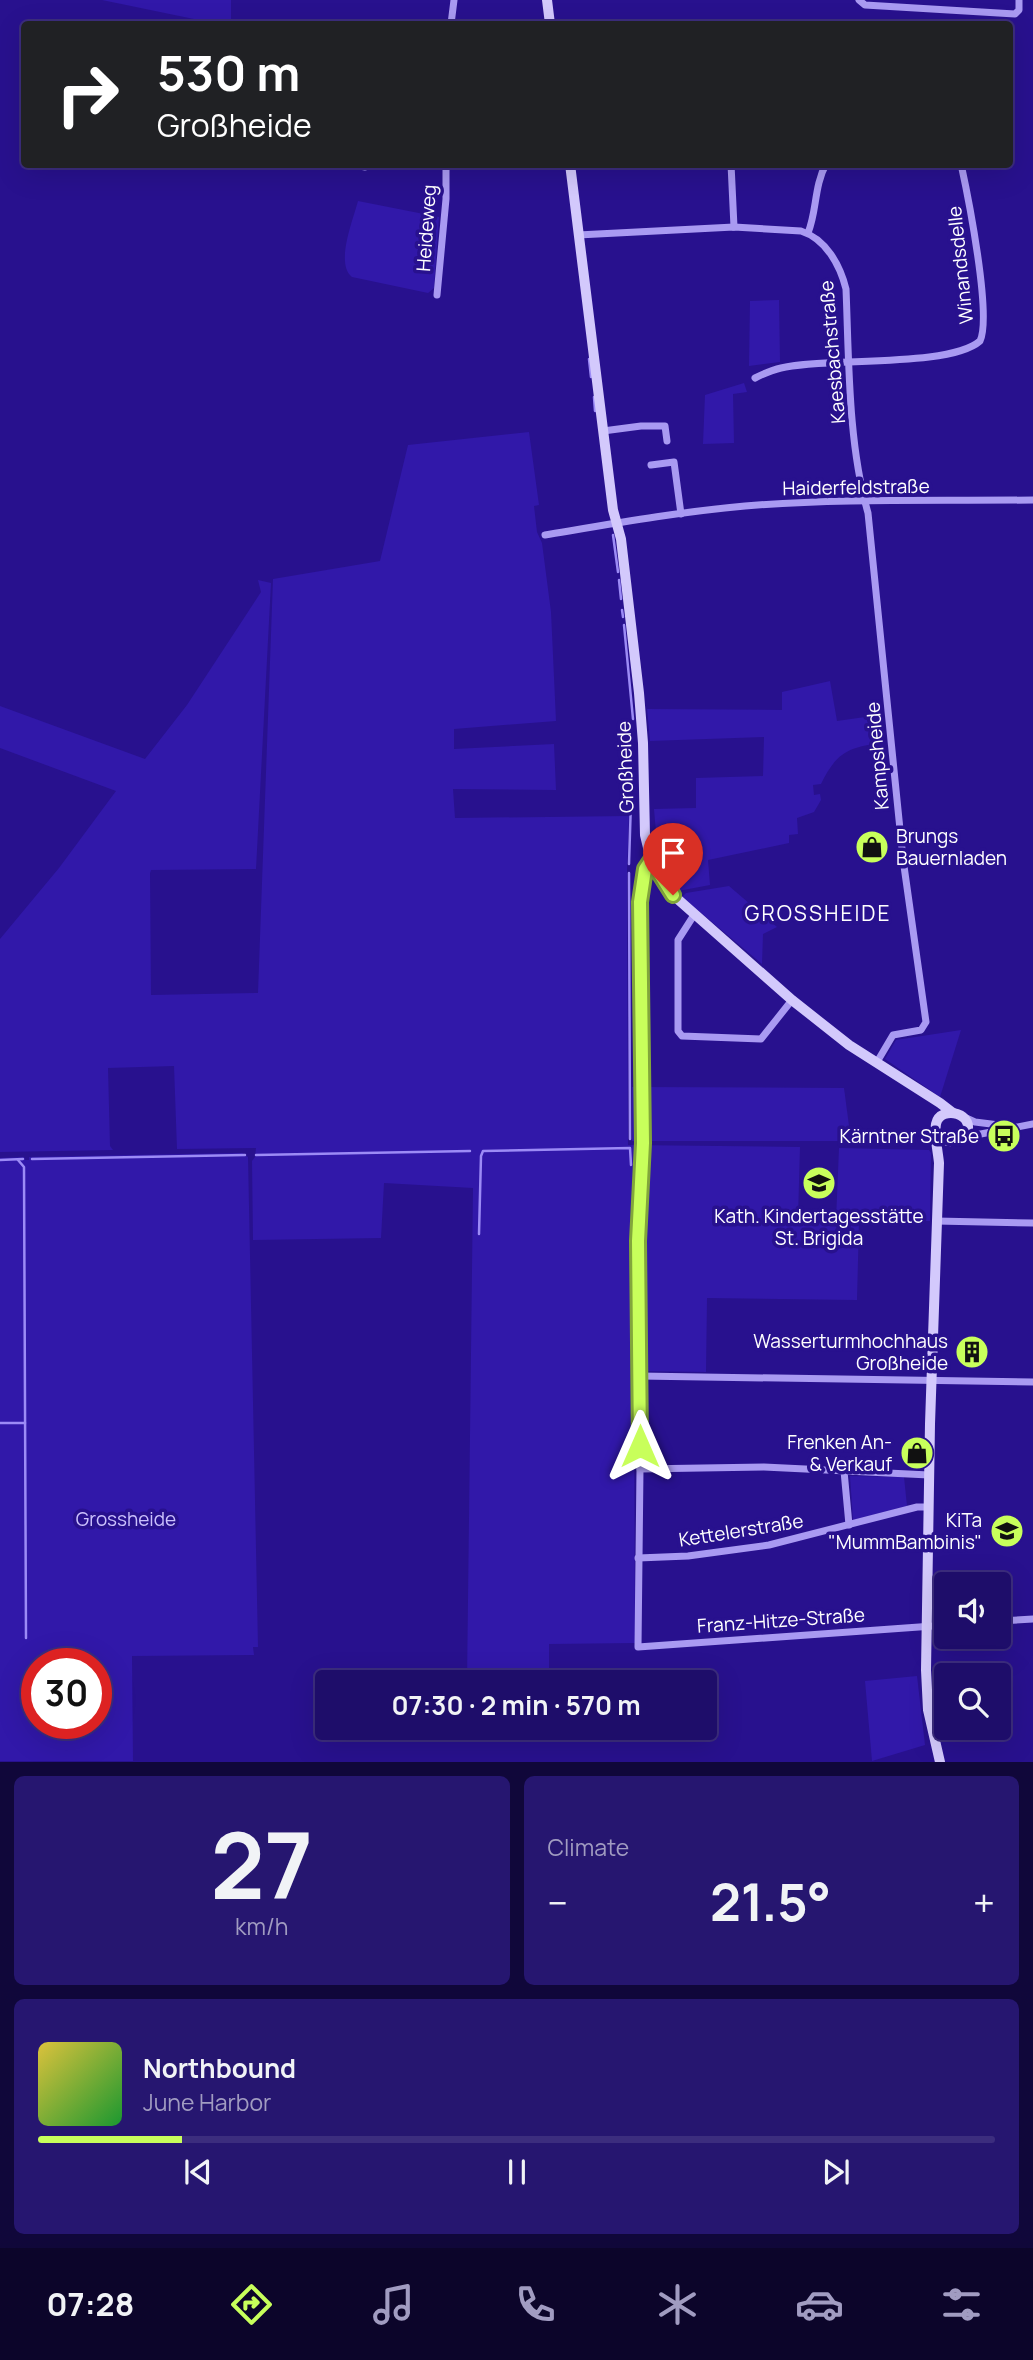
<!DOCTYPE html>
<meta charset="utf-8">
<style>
:root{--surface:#1e0d6a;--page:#261670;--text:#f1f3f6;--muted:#a19cc1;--line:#3c2d7e;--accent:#c8ff5b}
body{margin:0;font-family:Manrope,sans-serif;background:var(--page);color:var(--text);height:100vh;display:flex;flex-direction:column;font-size:26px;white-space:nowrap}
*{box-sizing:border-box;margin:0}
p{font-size:23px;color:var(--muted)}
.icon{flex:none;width:38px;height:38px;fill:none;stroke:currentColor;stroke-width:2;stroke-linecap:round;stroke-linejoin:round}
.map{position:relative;height:1762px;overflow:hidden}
.sheet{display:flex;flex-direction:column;gap:14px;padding:14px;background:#10073a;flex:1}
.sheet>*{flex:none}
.hud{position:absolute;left:21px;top:21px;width:992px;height:147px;border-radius:7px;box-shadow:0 7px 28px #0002,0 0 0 2px var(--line);background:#202124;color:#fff;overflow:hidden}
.buttons{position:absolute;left:934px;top:1572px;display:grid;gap:14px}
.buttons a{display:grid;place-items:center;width:77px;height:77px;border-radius:7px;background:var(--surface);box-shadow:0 7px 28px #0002,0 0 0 2px var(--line);font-size:35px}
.speed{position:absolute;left:21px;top:1648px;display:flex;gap:14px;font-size:35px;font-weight:700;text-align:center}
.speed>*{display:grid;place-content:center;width:91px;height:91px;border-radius:50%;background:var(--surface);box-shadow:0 7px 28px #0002,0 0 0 2px var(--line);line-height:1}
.speed .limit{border:10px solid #d22;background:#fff;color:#111}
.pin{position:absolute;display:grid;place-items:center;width:60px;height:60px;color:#fff;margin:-72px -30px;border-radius:50% 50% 50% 0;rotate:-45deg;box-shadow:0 0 7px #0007}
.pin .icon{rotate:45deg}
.me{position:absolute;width:77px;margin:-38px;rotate:0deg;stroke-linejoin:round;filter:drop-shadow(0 0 5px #0008)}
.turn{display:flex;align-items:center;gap:24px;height:147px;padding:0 21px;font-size:32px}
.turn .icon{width:91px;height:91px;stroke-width:2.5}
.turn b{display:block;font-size:49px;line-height:60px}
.big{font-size:52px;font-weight:700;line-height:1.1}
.sheet .tile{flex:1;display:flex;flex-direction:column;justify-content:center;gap:10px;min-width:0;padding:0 24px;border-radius:10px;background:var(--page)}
.sheet .dial{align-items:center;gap:0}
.dial b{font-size:91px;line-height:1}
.song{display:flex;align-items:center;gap:21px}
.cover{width:84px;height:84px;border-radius:10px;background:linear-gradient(135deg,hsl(50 70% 55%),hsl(130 70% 35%))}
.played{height:7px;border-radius:4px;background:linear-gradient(90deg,var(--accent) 15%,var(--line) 15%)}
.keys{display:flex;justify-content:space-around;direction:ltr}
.heat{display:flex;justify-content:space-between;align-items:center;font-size:38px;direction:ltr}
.sheet .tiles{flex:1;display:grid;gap:14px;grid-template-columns:1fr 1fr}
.tile:last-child{grid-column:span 2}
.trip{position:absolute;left:315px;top:1670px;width:402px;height:70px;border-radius:7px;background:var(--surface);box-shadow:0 7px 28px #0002,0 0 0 2px var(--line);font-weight:700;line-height:70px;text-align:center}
.tab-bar{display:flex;height:112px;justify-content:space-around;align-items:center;background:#0c052a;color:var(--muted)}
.tab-bar .icon{width:49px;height:49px}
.tab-bar .on{color:var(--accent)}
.tab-bar b{font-size:32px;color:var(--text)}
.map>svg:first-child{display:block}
.green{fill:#3118a9;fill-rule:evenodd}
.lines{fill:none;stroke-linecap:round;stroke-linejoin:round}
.stream{stroke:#9c8bf6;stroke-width:2.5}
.street{stroke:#a99af2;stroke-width:7}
.secondary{stroke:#d3c9fc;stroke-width:10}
.route-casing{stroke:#82a63b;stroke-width:18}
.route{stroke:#c8ff5b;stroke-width:12}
.labels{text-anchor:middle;stroke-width:7;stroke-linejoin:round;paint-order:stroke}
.street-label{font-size:19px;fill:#fff;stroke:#28118e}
.poi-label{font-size:19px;fill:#fff;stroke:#28118e;text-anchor:end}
.park-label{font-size:19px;fill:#cbc1fd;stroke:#28118e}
.neighbourhood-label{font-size:21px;letter-spacing:2px;fill:#fff;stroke:#28118e}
</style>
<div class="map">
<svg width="1033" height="1762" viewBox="0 0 1033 1762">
<rect width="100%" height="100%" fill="#28118e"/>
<!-- green -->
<g class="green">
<polygon points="102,0 231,0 231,24 218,24"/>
<path d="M358,201l81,16 -5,71 -6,5 -76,-16c-17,-13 1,-57 6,-76z"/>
<polygon points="779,300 780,362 749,366 750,301"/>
<polygon points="744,383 747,392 733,394 734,443 703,444 705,395"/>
<polygon points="529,432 539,505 534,506 537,532 542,543 551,612 556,721 454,729 454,749 554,744 556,790 453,789 455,818 629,816 627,871 628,1145 800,1147 798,1218 836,1220 839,1148 929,1150 931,1153 930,1221 859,1221 857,1300 707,1298 706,1372 634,1371 635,1643 549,1644 549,1682 467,1682 473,1188 384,1183 381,1238 253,1240 252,1161 255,1157 256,1148 177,1149 174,1066 108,1068 110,1146 113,1150 0,1152 0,939 59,868 116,791 0,748 0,706 145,759 187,705 261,592 258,580 271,583 256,869 151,870 150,873 151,995 258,993 273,579 380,561 408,445"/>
<path d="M830,681l7,40 42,-6 3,28c-34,4 -46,10 -61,41l-8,1 1,10 6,-1 1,6 -7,12 -17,6 1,16 -9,1v8l-81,17 2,25 -32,6c-20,-31 -21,-46 -24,-82l42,-1v-30l67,-2 1,-39 -114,4 -3,-32 135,1v-18z"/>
<polygon points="729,886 777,927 763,934 762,964 682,897 686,893"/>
<polygon points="961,1030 940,1097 885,1059 896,1040"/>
<polygon points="632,1087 844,1088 851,1141 632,1141"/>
<path d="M242,1153l6,4 10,490h-5l1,8 -122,1 1,105h-133v-603l24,-1 1,3h4v-3zM96,1664v60h-59v-60z"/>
<polygon points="850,1476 904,1477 907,1506 853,1520"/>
<polygon points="917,1676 925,1745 872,1761 865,1681"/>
</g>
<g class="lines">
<!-- stream -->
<g class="stream">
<polyline points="589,359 591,377"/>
<polyline points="594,397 595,411"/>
<polyline points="613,535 618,572"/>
<polyline points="619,580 621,599"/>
<polyline points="622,610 623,617"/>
<polyline points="624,625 633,719"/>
<polyline points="631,793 632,753"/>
<polyline points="629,864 631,801"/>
<polyline points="629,873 630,1139"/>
<polyline points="256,1155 470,1151"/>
<polyline points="32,1159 245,1155"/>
<polyline points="0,1160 23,1159"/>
<polyline points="18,1160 24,1167 26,1638"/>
<polyline points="479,1234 481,1156 483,1151 630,1148 631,1165"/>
<polyline points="0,1423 25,1423"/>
</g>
<!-- street -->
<g class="street">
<polyline points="859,0 865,5 1015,14 1019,10 1019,0"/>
<polyline points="451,24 454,0"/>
<polyline points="351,164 365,167 365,164"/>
<polyline points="731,164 734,227"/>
<path d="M808,233c9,-22 6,-47 18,-69"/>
<path d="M578,235l156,-8 67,4c25,8 39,34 45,58 3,72 2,154 22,224l35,346 23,163 -5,8 -28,5 -16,27"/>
<polyline points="437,295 446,199 446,164"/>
<path d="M755,378c8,-4 17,-8 26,-10 45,-11 168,0 199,-27 12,-25 -12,-145 -19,-177"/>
<polyline points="603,431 641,426 665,426 667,441"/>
<polyline points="651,465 674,462 681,514"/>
<path d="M545,535c66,-11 133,-23 200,-29 96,-8 192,-5 288,-6"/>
<polyline points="651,860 644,868 640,902 643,1143 638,1241 640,1469 638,1647 947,1625"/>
<polyline points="694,915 678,940 678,1031 682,1036 761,1039 792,1000"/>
<polyline points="964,1117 975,1122 1007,1126"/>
<polyline points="965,1137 1033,1124"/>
<polyline points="936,1221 1033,1223"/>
<polyline points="640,1376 1033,1382"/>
<polyline points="640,1469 764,1467 929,1475"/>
<polyline points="844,1471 849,1525"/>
<polyline points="638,1558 688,1556 769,1545 917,1507 928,1507"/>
<polyline points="999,1621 1033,1619"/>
</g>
<!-- secondary -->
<g class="secondary">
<polyline points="547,0 550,24"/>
<polyline points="570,164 613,510 621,539 639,693 643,743 645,835 651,860 673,895 792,1000 849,1045 940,1103 953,1113"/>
<path d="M938,1137c10,6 16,5 27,0 14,-24 -25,-33 -29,-13 -2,11 2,28 3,39l-9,261 -4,246 2,40 12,52"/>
</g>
</g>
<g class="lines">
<defs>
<polyline id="route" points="640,1446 638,1241 643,1143 640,902 645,869 651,860 673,895"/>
</defs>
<!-- route casing -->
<use href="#route" class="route-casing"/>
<!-- route -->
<use href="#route" class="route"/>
</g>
<!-- icons -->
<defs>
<symbol id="shop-disc" viewBox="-11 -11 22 22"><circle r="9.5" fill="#c8ff5b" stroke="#28118e"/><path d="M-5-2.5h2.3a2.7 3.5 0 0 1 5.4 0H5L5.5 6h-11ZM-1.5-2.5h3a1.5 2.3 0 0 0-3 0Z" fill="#111"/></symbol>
<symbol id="bus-disc" viewBox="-11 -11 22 22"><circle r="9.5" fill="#c8ff5b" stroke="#28118e"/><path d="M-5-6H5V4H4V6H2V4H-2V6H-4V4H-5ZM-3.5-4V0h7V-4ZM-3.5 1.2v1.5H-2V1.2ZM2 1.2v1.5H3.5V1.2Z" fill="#111"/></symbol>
<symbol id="school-disc" viewBox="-11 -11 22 22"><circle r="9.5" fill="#c8ff5b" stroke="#28118e"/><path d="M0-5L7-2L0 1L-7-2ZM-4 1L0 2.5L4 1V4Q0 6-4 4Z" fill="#111"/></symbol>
<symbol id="building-disc" viewBox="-11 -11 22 22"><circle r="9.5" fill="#c8ff5b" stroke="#28118e"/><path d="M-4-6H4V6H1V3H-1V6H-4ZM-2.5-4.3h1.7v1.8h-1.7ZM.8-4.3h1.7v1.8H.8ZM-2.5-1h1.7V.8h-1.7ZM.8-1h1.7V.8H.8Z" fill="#111"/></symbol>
</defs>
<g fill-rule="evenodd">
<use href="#shop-disc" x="853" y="828" width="38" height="38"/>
<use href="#bus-disc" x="985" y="1117" width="38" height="38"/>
<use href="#school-disc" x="800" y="1164" width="38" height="38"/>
<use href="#building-disc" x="953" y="1333" width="38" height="38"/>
<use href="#shop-disc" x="898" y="1434" width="38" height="38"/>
<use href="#school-disc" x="988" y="1512" width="38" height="38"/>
</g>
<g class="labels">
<!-- street labels -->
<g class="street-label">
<text transform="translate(426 228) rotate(-86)" y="7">Heideweg</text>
<text transform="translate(960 265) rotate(-96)" y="7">Winandsdelle</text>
<text transform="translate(832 352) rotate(-95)" y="7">Kaesbachstraße</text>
<text transform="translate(856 487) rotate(-1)" y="7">Haiderfeldstraße</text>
<text transform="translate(877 756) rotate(-95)" y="7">Kampsheide</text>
<text transform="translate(625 767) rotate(-92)" y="7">Großheide</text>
<text transform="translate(741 1530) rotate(-9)" y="7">Kettelerstraße</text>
<text transform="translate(781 1620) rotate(-4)" y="7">Franz-Hitze-Straße</text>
</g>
<!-- poi labels -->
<g class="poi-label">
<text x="896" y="843" text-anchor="start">Brungs<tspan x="896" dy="22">Bauernladen</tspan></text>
<text x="979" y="1143">Kärntner Straße</text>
<text x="819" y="1223" text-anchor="middle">Kath. Kindertagesstätte<tspan x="819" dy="22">St. Brigida</tspan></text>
<text x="948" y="1348">Wasserturmhochhaus<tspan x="948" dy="22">Großheide</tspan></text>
<text x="892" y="1449">Frenken An-<tspan x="892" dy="22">&amp; Verkauf</tspan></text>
<text x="982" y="1527">KiTa<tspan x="982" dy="22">"MummBambinis"</tspan></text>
</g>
<!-- park labels -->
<g class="park-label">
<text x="126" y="1526">Grossheide</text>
</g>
<!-- neighbourhood labels -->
<g class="neighbourhood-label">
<text x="818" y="921">GROSSHEIDE</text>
</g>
</g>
</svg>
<div class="buttons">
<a><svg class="icon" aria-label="sound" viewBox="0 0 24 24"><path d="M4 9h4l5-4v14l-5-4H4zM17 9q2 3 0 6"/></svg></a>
<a><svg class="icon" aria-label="search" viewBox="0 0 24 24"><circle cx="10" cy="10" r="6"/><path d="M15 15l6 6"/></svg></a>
</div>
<div class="speed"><div class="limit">30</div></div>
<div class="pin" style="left:673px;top:895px;background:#d93025"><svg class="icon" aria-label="arrive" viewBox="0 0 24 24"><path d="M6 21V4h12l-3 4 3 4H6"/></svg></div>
<svg class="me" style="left:640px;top:1446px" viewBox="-20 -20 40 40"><path d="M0-17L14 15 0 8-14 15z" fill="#c8ff5b" stroke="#fff" stroke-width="4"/></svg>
<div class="trip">07:30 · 2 min · 570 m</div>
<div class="hud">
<div class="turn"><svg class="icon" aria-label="right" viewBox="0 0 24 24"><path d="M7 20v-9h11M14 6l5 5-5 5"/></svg><div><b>530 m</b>Großheide</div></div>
</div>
</div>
<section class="sheet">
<div class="tiles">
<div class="tile dial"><b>27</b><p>km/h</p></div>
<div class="tile"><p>Climate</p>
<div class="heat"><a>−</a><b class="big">21.5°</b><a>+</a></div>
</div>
<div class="tile">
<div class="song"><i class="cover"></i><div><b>Northbound</b><p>June Harbor</p></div></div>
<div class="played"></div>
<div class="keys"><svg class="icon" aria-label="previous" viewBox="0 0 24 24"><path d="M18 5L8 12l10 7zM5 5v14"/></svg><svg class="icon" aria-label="pause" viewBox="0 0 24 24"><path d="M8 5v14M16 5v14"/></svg><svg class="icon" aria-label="next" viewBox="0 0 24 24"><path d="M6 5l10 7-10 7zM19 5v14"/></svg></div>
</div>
</div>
</section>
<nav class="tab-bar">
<b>07:28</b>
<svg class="icon on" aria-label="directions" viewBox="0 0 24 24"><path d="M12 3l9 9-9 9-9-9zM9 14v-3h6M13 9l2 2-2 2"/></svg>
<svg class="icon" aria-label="music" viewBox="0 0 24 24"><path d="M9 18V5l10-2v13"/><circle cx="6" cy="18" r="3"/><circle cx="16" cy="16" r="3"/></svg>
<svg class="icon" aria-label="phone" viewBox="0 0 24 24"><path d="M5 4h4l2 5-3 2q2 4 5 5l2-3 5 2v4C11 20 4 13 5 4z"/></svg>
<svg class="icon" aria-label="climate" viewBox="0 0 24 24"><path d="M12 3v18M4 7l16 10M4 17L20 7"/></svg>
<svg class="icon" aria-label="car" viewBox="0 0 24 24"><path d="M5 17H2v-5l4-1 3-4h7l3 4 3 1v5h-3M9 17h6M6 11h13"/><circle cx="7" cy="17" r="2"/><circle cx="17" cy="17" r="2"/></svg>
<svg class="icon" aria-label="filters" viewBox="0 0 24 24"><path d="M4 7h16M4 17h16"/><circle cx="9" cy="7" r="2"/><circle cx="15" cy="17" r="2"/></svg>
</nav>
